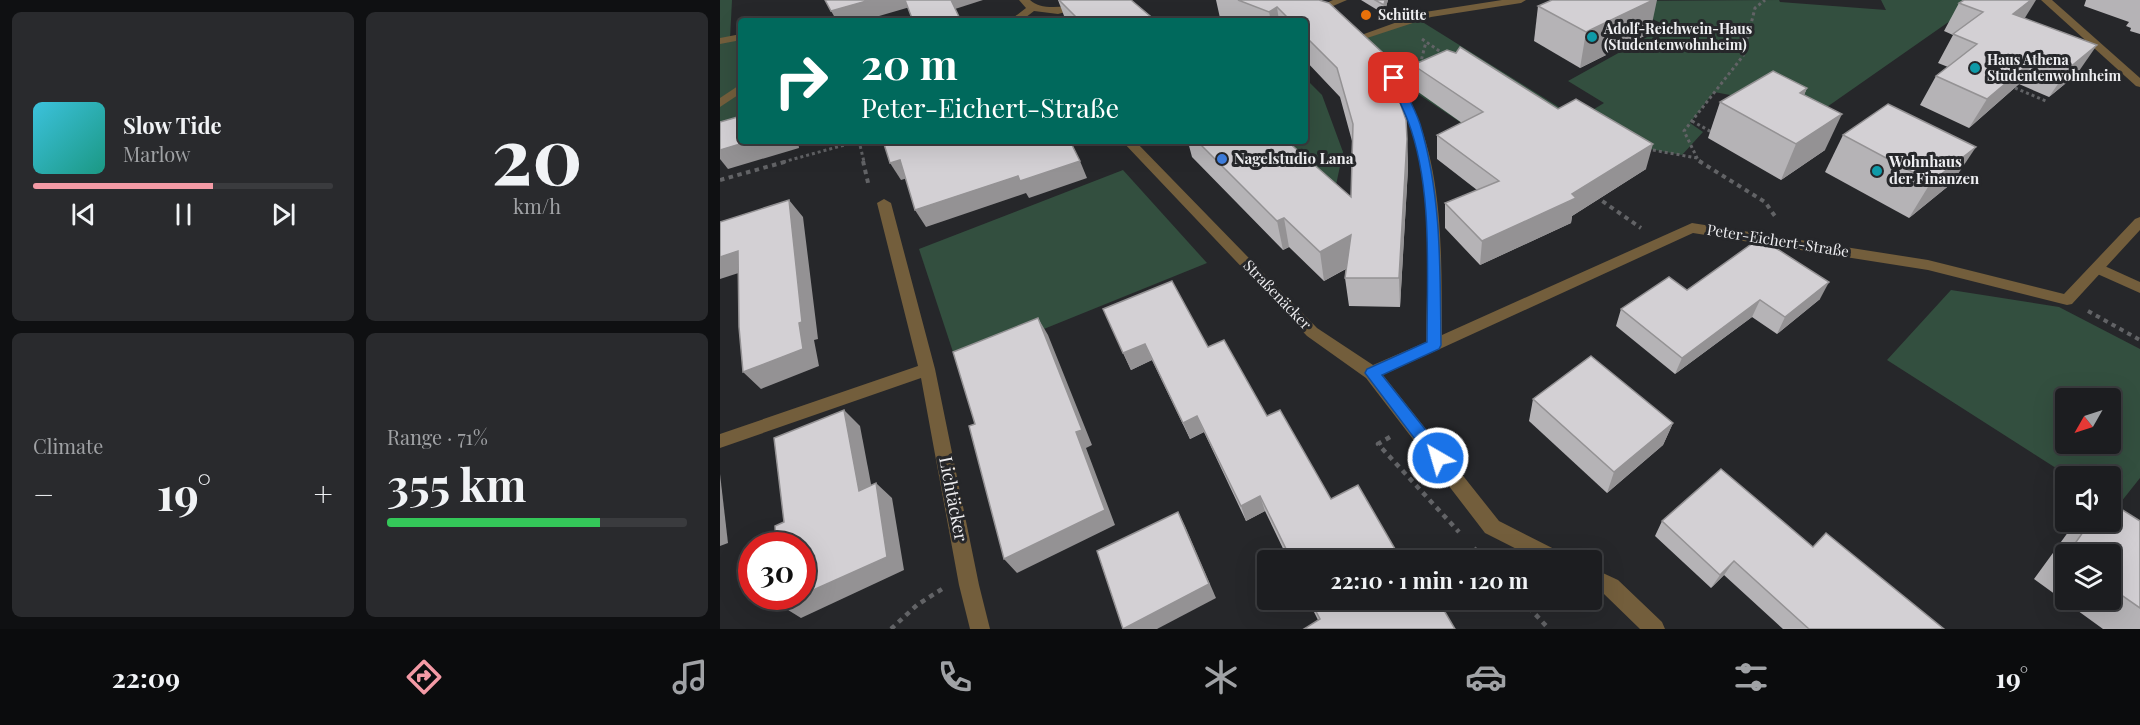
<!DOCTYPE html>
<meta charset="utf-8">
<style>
:root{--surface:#1c1d20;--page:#292a2d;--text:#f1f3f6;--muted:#a0a2a5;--line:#3a3b3e;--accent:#f49aa5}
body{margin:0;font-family:"Playfair Display",serif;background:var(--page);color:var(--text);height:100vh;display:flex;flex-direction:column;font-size:22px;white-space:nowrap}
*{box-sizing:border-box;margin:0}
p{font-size:20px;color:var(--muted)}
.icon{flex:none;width:33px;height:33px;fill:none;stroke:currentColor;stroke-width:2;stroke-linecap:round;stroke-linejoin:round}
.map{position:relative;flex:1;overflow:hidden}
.sheet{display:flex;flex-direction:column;gap:12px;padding:12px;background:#0f1012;width:720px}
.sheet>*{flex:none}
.top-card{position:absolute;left:18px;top:18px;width:570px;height:126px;border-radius:6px;box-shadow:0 6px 24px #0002,0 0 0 2px var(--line);background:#00695c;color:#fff;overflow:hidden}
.needle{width:39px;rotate:231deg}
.fabs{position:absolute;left:1335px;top:388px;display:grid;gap:12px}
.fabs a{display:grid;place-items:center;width:66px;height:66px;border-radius:6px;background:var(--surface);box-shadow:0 6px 24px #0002,0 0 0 2px var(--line);font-size:30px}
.speed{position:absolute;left:18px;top:532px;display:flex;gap:12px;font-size:30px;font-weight:700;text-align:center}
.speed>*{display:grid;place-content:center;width:78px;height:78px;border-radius:50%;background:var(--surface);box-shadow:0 6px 24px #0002,0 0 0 2px var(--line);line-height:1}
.speed .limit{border:9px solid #d22;background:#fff;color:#111}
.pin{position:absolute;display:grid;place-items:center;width:51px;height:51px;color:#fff;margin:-26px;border-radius:12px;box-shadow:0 3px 9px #0006}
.me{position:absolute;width:66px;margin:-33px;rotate:322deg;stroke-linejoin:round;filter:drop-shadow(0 0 4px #0008)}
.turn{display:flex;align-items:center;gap:21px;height:126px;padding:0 24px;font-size:27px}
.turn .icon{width:78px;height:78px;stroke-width:2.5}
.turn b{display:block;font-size:42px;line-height:51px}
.big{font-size:45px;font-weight:700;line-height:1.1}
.sheet .widget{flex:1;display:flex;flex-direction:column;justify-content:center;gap:9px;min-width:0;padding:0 21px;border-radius:9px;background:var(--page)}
.sheet .dial{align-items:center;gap:0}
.dial b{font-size:78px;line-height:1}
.song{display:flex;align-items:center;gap:18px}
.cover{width:72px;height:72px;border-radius:9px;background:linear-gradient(135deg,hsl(190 70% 55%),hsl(170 70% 35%))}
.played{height:6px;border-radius:3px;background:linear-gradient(90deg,var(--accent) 60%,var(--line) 60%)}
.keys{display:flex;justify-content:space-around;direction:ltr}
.heat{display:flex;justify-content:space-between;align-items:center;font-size:33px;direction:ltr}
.charge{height:9px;border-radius:4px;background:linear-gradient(90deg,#34c759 71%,var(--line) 0)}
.sheet .tiles{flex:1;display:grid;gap:12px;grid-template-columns:repeat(2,1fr)}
.trip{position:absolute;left:537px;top:550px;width:345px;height:60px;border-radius:6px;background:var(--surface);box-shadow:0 6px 24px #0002,0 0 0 2px var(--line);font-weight:700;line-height:60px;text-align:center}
.tab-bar{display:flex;height:96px;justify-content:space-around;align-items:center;background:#0b0c0d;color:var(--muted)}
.tab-bar .icon{width:42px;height:42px}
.tab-bar .selected{color:var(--accent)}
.tab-bar b{font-size:27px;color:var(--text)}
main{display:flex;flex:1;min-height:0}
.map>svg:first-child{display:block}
.green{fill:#334f3f;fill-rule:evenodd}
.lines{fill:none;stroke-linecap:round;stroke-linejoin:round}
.path-far2{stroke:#626366;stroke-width:3;stroke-dasharray:3 3;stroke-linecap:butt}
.path-far1{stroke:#626366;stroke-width:4;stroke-dasharray:4.5 4.5;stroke-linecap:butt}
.path{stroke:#626366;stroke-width:4.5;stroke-dasharray:5 5;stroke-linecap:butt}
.lane{fill:#735e3c;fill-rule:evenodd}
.street{fill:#735e3c;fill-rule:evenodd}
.wall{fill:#b5b3b6;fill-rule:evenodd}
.shaded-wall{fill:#949294}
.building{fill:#d3d0d4;stroke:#949294;stroke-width:1.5}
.route{fill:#1a73e8;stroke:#114b97;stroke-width:1.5}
.food-dot{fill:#e8710a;stroke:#26272a;stroke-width:2}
.culture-dot{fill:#0f9aa8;stroke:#26272a;stroke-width:2}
.shop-dot{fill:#3f7fe0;stroke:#26272a;stroke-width:2}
.labels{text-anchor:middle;stroke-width:6;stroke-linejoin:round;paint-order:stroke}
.far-poi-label{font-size:14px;font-weight:bold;fill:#eeeef1;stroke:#26272a;text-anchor:start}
.poi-label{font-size:15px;font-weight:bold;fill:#eeeef1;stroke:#26272a;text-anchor:start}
.street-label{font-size:15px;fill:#eeeef1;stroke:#26272a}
.near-street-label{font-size:18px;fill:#eeeef1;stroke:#26272a}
</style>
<main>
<section class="sheet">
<div class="tiles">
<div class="widget">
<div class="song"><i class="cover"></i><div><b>Slow Tide</b><p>Marlow</p></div></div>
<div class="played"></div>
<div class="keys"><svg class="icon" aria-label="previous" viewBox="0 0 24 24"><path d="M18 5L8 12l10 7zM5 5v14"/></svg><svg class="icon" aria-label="pause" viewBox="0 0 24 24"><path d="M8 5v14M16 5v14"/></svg><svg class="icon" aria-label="next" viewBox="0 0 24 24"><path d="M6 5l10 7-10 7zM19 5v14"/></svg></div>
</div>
<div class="widget dial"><b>20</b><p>km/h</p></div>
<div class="widget"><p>Climate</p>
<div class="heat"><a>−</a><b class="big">19°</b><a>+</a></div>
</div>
<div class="widget"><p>Range · 71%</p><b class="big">355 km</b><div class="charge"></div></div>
</div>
</section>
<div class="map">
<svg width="1420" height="629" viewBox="0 0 1420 629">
<rect width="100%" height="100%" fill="#26272a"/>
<!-- green -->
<g class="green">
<polygon points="0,0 12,0 10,39 21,39 21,128 0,134"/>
<polygon points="1059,0 1060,2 1166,10 1161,0 1260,0 1084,123 1048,102 994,92 970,123 983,132 962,155 919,147 746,126 674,78 638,38 696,18 858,119 884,103 848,81 947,26 895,1"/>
<polygon points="585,78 602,95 623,152 616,185 566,141 585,141"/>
<polygon points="403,170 487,263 237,364 199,249"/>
<path d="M1231,290l108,17 81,42v129l-23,29 -6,-4 -1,-26h-40l-183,-117zM1346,399h44v45h-44z"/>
</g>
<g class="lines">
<!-- path-far2 -->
<g class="path-far2">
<polyline points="702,39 725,55"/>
<polyline points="700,65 706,42"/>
<polyline points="1295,88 1326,101"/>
<polyline points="972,121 995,134"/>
<polyline points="927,149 977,158"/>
<polyline points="63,162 139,141 144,162"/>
<polyline points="982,162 978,160 964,131 1023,56 1035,8 1045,0"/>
</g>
<!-- path-far1 -->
<g class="path-far1">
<polyline points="143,161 149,187"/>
<polyline points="979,161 1045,202 1057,219"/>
<polyline points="0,180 68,161"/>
<polyline points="875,196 921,228"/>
<polyline points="1368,311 1420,340"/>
</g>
<!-- path -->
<g class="path">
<polyline points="670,437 658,444 739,532"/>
<polyline points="754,548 766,561"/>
<polyline points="802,600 829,629"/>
<polyline points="171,629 197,605 222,589"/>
</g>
<!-- lane -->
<g class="lane">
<polygon points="21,34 21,40 0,44 0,38"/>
<polygon points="1378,263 1420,282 1420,293 1373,272 1371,268"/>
</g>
<!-- street -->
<g class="street">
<path d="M299,0h11c16,16 58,0 81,0l-53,14 -24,-3 -13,10h-12l17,-13z"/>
<polygon points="613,0 627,0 599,12 590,10"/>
<polygon points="782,0 806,0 801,3 711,17 638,41 633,38 705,12"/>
<polygon points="1321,0 1332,0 1420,78 1420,87 1416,86"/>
<path d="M658,57l4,1c8,11 17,22 24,34 39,74 35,161 36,243l250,-112 236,37 136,34 71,-75 5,-2v13l-68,74 -5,1 -139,-35 -235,-37 -310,142 116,146 67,34 3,6h-29l-55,-28 -119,-155 -59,-42 -185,-195h13l182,187 56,37 53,-23c1,-82 10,-178 -32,-252 -6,-10 -15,-20 -21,-30z"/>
<polygon points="21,84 21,93 0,107 0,98"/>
<polygon points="164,199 171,203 215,369 259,585 270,629 250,629 239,585 201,378 0,448 0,434 198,366 157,203"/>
<polygon points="872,568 898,580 942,622 945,629 920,629 884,594 872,587"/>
</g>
</g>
<!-- wall -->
<g class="wall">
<polygon points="338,0 411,0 436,21 346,21"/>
<polygon points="496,0 599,0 687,139 688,168 680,307 629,306 625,278 626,269 604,281 569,247 563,250 472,157 468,142 467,141 567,141 631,197 632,141 620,97 585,60 585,21 507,21 500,18"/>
<polygon points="641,0 668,0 664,14"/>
<polygon points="1366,0 1420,0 1420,34 1410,31 1411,28 1406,26 1409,22 1364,6"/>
<polygon points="1239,3 1305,18 1357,74 1329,97 1299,84 1249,128 1200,105 1216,76 1228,67 1218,63 1233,35 1224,31"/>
<polygon points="818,6 930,33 860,68 814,41"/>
<polygon points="693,65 926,169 852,216 851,223 760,265 725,228 725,203 757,190 717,159 717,135 742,123 694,89"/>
<polygon points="1087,88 1084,95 1105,150 1061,180 988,138 1000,102"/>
<polygon points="1123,135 1232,183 1189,218 1105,172"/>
<polygon points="967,290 1100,299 1057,334 1032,317 955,374 896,326 901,309"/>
<polygon points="383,309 488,347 547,416 611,499 682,561 569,561 545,511 526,521 484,432 470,439 432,360 411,370"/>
<polygon points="813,399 953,423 943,445 887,493 809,421"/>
<polygon points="942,521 1093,547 1224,629 1063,629 1004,575 991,588 935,536"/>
<path d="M1420,521v108h-37l-69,-50 40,-55 2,-2zM1346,555h44v45h-44z"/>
<polygon points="588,600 718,600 598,620"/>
</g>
<!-- shaded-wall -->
<g class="shaded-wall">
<polygon points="150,0 186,0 190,7 142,21 117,21 111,11"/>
<polygon points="231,0 263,0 235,9"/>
<polygon points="665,0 668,0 664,14 664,5"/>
<polygon points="933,0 937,0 930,33 860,68 866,32"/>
<polygon points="1311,0 1316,0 1303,21 1293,14"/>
<polygon points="557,7 559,21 551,21 549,12"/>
<polygon points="1377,45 1357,74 1329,97 1349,68"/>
<polygon points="1318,56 1299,84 1249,128 1267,99"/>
<polygon points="1087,88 1072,124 1080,93"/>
<polygon points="1122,114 1105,150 1061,180 1076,144"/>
<polygon points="687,139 688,168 680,307 679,278"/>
<polygon points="30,141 78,141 79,148 8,169 0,159 0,150"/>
<polygon points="933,144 926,169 852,216 851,223 760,265 762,241 852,194"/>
<polygon points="1256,147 1232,183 1189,218 1211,182"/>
<polygon points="180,160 191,177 181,180 170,163"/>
<polygon points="360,161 367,178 309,198 306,193 206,227 195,210 298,176"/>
<polygon points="69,200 83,217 98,339 94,340 99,366 41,389 23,372 79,323"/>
<polygon points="564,218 569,247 563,250 557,221"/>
<polygon points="631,235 634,264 604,281 600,252"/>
<polygon points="18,251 34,268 0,279 0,257"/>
<polygon points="1109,282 1100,299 1057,334 1065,317"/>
<polygon points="1040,300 1032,317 955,374 962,358"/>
<polygon points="318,318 328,335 372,445 366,448 395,525 297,573 284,559 356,432"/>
<polygon points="425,344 432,360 411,370 403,353"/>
<polygon points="124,410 140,426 155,505 139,491"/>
<polygon points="477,416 484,432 470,439 463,423"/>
<polygon points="953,423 943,445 887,493 894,472"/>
<polygon points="0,474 8,543 0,546"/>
<polygon points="156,483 172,498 184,570 81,618 60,605 78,597 82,597 82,595"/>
<polygon points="540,496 545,511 526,521 521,506"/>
<polygon points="458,512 465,526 496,598 437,629 404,629"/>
<polygon points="1014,561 1004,575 991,588 1000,575"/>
</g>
<!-- building -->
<g class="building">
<polygon points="105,0 150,0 111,11"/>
<polygon points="185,0 231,0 241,21 193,21"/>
<polygon points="339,0 411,0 436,21 360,21"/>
<polygon points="518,0 599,0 609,3 663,53 686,120 687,139 679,278 625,278 631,235 600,252 564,218 557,221 477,141 567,141 631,197 633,124 617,68 585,36 585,21 571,21 557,7 549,12"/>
<polygon points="655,0 665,0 664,5"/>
<polygon points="832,0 933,0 866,32 818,6"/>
<polygon points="1244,0 1311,0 1293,14 1377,45 1349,68 1318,56 1267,99 1216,76 1257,44 1233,34 1263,12 1239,3"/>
<polygon points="740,47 838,109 856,99 933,144 852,194 856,198 762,241 725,203 779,181 717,135 763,112 693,65 727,50 736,53"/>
<polygon points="1053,71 1087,88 1080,93 1122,114 1076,144 1000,102"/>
<polygon points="1168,104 1256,147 1211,182 1123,135"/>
<polygon points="21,116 21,141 30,141 0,150 0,122"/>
<polygon points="163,141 350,141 360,161 300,181 298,176 195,210 180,160 170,163"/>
<polygon points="69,200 82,322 79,323 83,349 23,372 19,327 18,251 0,257 0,222"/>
<polygon points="1040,238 1109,282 1065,317 1040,300 962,358 901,309 949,277 967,290"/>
<polygon points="452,281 488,347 504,340 547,416 560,410 611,499 638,485 682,561 572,561 540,496 521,506 477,416 463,423 425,344 403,353 383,309"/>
<polygon points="318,318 362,430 356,432 385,510 284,559 249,426 255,424 233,352"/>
<polygon points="871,356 953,423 894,472 813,399"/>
<polygon points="124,410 139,491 156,483 167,557 82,595 82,546 56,546 55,526 64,522 54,438"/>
<polygon points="1001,469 1093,547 1106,533 1224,629 1089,629 1014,561 1000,575 942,521"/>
<polygon points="1390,502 1420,521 1420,608 1390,587 1390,555 1347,555 1370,522 1390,522"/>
<polygon points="458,512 489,584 403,629 377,551"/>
<polygon points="59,597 78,597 60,605"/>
<polygon points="590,600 718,600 735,629 584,629 600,619"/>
</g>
<!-- route -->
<path class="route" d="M674,75l5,3c7,15 16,31 21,46 22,72 20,147 21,221l-2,4 -57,26 62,78 2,5 -2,5 -6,2 -5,-2 -68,-90 2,-4 60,-27c0,-70 6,-155 -19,-221 -6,-15 -13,-29 -19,-43z"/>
<!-- markers -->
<circle class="food-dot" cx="646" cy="15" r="6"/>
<g class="culture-dot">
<circle cx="872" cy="37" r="6"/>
<circle cx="1255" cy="68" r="6"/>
<circle cx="1157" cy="171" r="6"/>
</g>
<circle class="shop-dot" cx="502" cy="159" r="6"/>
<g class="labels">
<!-- far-poi labels -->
<g class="far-poi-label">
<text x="658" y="20">Schütte</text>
<text x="884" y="34">Adolf-Reichwein-Haus<tspan x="884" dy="16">(Studentenwohnheim)</tspan></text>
<text x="1267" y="65">Haus Athena<tspan x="1267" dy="16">Studentenwohnheim</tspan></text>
</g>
<!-- poi labels -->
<g class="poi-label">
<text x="514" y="164">Nagelstudio Lana</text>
<text x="1169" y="167">Wohnhaus<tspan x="1169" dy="17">der Finanzen</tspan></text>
</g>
<!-- street labels -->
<g class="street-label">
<text transform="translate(1058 241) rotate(9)" y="5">Peter-Eichert-Straße</text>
<text transform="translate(557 295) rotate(46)" y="5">Straßenäcker</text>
</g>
<!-- near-street labels -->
<g class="near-street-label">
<text transform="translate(233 499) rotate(79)" y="6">Lichtäcker</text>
</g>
</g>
</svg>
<div class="fabs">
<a><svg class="needle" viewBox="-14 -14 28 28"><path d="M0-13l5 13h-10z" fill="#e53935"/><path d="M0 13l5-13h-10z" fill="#a0a2a5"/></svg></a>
<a><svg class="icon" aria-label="sound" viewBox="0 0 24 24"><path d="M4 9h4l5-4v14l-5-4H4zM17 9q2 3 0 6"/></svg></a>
<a><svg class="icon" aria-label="layers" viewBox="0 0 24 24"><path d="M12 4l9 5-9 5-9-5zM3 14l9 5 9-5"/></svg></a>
</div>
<div class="speed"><div class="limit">30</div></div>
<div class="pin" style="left:674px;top:78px;background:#d93025"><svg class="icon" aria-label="arrive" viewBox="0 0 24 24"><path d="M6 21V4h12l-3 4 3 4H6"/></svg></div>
<svg class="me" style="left:718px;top:458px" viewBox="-20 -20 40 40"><circle r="17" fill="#1a73e8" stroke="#fff" stroke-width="3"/><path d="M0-11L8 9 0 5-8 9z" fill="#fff"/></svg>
<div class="trip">22:10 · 1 min · 120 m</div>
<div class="top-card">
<div class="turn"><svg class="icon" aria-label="right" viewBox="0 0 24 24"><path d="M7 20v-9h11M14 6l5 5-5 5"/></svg><div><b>20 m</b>Peter-Eichert-Straße</div></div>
</div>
</div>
</main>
<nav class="tab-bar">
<b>22:09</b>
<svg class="icon selected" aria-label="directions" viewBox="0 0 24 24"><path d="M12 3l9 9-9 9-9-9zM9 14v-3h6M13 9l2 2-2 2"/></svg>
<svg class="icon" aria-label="music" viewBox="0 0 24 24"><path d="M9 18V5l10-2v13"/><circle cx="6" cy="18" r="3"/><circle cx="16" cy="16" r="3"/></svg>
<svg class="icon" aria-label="phone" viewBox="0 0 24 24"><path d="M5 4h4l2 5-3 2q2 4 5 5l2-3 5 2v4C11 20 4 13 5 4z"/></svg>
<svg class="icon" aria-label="climate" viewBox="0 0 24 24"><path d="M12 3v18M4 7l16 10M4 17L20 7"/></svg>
<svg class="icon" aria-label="car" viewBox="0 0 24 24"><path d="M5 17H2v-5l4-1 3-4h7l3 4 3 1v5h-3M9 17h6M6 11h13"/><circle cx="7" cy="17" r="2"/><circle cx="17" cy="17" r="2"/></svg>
<svg class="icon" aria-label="filters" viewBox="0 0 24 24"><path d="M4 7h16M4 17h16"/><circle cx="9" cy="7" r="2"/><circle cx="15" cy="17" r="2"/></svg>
<b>19°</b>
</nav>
